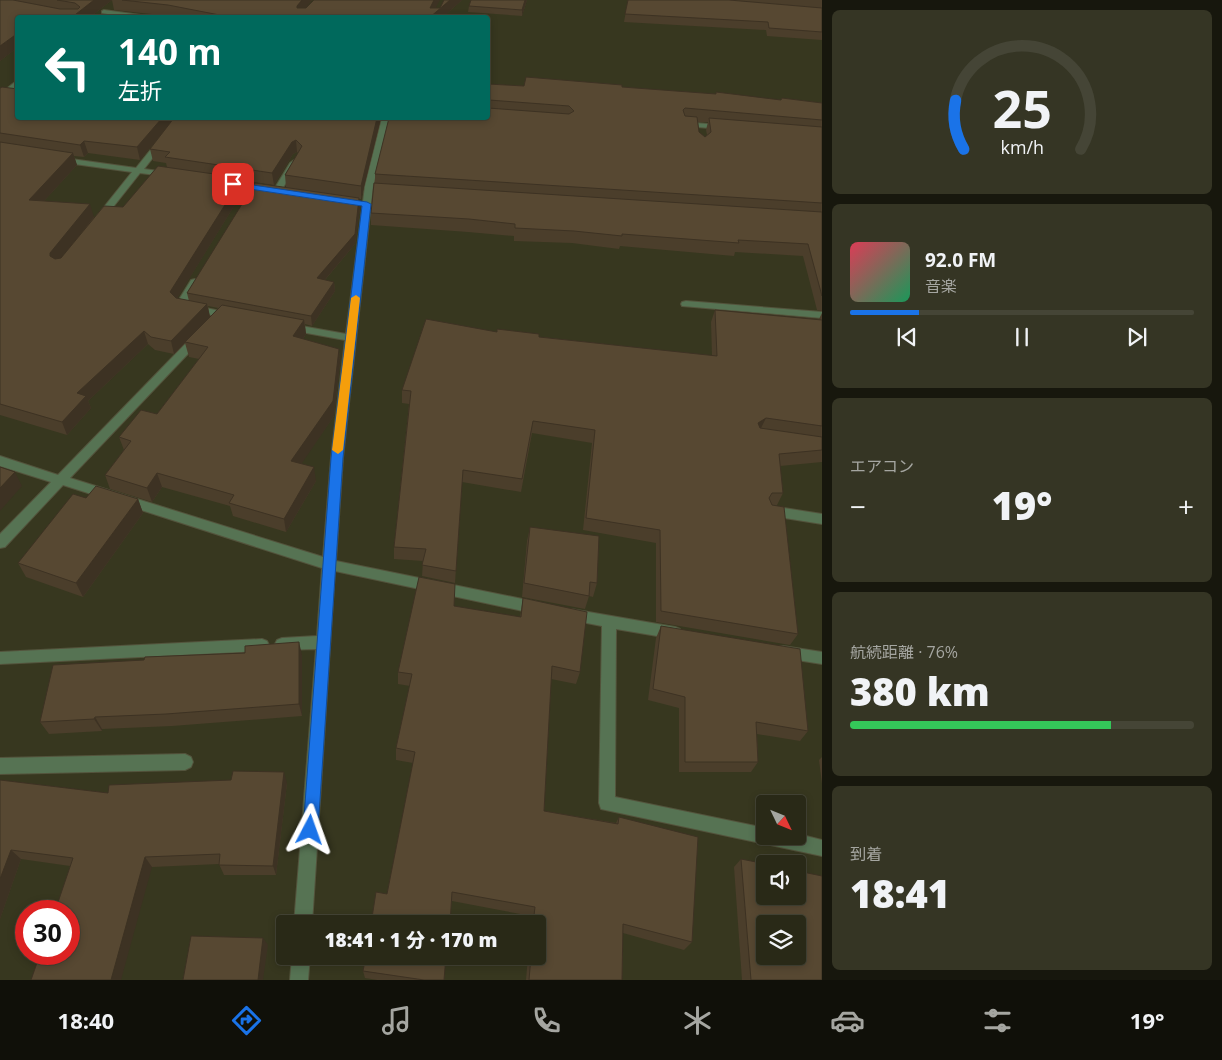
<!DOCTYPE html>
<html lang="ja">
<meta charset="utf-8">
<style>
:root{--surface:#292917;--page:#353524;--text:#f1f3f6;--muted:#a5a6a1;--line:#454536;--accent:#1a73e8}
body{margin:0;font-family:"Open Sans","Noto Sans JP",sans-serif;background:var(--page);color:var(--text);height:100vh;display:flex;flex-direction:column;font-size:19px;white-space:nowrap}
*{box-sizing:border-box;margin:0}
p{font-size:16px;color:var(--muted)}
.icon{flex:none;width:28px;height:28px;fill:none;stroke:currentColor;stroke-width:2;stroke-linecap:round;stroke-linejoin:round}
.map{position:relative;flex:1;overflow:hidden}
.details{display:flex;flex-direction:column;gap:10px;padding:10px;background:#17170d;width:400px}
.details>*{flex:none}
.hud{position:absolute;left:15px;top:15px;width:475px;height:105px;border-radius:5px;box-shadow:0 2px 8px #0003,0 0 0 1px var(--line);background:#00695c;color:#fff;overflow:hidden}
.needle{width:32px;rotate:133deg}
.tools{position:absolute;left:756px;top:795px;display:grid;gap:10px}
.tools a{display:grid;place-items:center;width:50px;height:50px;border-radius:5px;background:var(--surface);box-shadow:0 2px 8px #0003,0 0 0 1px var(--line);font-size:25px}
.speed{position:absolute;left:15px;top:900px;display:flex;gap:10px;font-size:25px;font-weight:700;text-align:center}
.speed>*{display:grid;place-content:center;width:65px;height:65px;border-radius:50%;background:var(--surface);box-shadow:0 2px 8px #0003,0 0 0 1px var(--line);line-height:1}
.speed .limit{border:8px solid #d22;background:#fff;color:#111}
.pin{position:absolute;display:grid;place-items:center;width:42px;height:42px;color:#fff;margin:-21px;border-radius:10px;box-shadow:0 2px 8px #0006}
.me{position:absolute;width:55px;margin:-28px;rotate:4deg;stroke-linejoin:round;filter:drop-shadow(0 0 4px #0008)}
.turn{display:flex;align-items:center;gap:18px;height:105px;padding:0 20px;font-size:22px}
.turn .icon{width:65px;height:65px;stroke-width:2.5}
.turn b{display:block;font-size:35px;line-height:42px}
.big{font-size:38px;font-weight:800;line-height:1.1}
.details .widget{flex:1;display:flex;flex-direction:column;justify-content:center;gap:8px;min-width:0;padding:0 18px;border-radius:8px;background:var(--page)}
.details .dial{align-items:center;gap:0}
.dial svg{height:130px;overflow:visible;fill:none;stroke:var(--line);stroke-width:7;stroke-linecap:round;text-anchor:middle}
.dial text{fill:var(--text);stroke:none}
.song{display:flex;align-items:center;gap:15px}
.cover{width:60px;height:60px;border-radius:8px;background:linear-gradient(135deg,hsl(350 70% 55%),hsl(150 70% 35%))}
.played{height:5px;border-radius:2px;background:linear-gradient(90deg,var(--accent) 20%,var(--line) 20%)}
.keys{display:flex;justify-content:space-around;direction:ltr}
.heat{display:flex;justify-content:space-between;align-items:center;font-size:28px;direction:ltr}
.charge{height:8px;border-radius:4px;background:linear-gradient(90deg,#34c759 76%,var(--line) 0)}
.trip{position:absolute;left:276px;top:915px;width:270px;height:50px;border-radius:5px;background:var(--surface);box-shadow:0 2px 8px #0003,0 0 0 1px var(--line);font-weight:800;line-height:50px;text-align:center}
.menu{display:flex;height:80px;justify-content:space-around;align-items:center;background:#101009;color:var(--muted)}
.menu .icon{width:35px;height:35px}
.menu .current{color:var(--accent)}
.menu b{font-size:22px;color:var(--text)}
main{display:flex;flex:1;min-height:0}
.map>svg:first-child{display:block}
.lines{fill:none;stroke-linecap:round;stroke-linejoin:round}
.minor-casing{stroke:#53533c;stroke-width:2}
.minor{fill:#567353;fill-rule:evenodd}
.wall{fill:#4b3e2b;fill-rule:evenodd}
.shaded-wall{fill:#3d3223}
.building{fill:#574832;stroke:#3d3223;fill-rule:evenodd}
.route{fill:#1a73e8;stroke:#114b97}
.slow{fill:#f59e0b}
</style>
<main>
<div class="map">
<svg width="822" height="980" viewBox="0 0 822 980">
<rect width="100%" height="100%" fill="#37371f"/>
<g class="lines">
<defs>
<g id="minor">
<polygon points="104,10 148,16 151,18 129,18 102,13 102,11"/>
<polygon points="15,82 18,82 18,88 0,100 0,94"/>
<polygon points="176,118 184,118 144,169 172,173 172,177 140,173 102,221 96,221 96,217 132,172 60,162 56,159 57,157 136,168"/>
<polygon points="382,118 390,118 373,186 343,458 336,561 537,602 542,604 544,608 542,612 537,614 335,571 312,924 294,924 316,649 282,650 277,648 275,644 277,640 282,638 317,636 322,568 63,485 5,547 0,548 0,534 51,482 0,466 0,456 58,475 194,335 202,335 203,337 202,339 70,478 323,557 331,458 345,340 290,330 285,327 290,324 346,334 365,186"/>
<polygon points="682,122 722,125 726,127 722,129 685,126 681,124"/>
<polygon points="294,160 298,163 281,191 277,194 274,193 273,191 290,163"/>
<polygon points="228,181 268,187 272,190 268,193 225,186 224,184"/>
<polygon points="195,279 200,282 186,304 235,314 236,316 235,318 231,319 176,308 175,306 191,280"/>
<polygon points="686,301 822,312 822,318 682,306 681,304 682,302"/>
<polygon points="771,506 822,514 822,524 766,515 765,511 766,507"/>
<polygon points="571,609 675,627 680,629 682,633 680,637 675,639 616,629 615,797 765,828 765,836 798,836 798,834 822,840 822,856 601,809 599,803 602,626 566,619 564,615 566,611"/>
<polygon points="262,639 267,641 269,645 267,649 262,651 0,664 0,652"/>
<polygon points="783,646 822,652 822,664 778,657 776,652 778,647"/>
<polygon points="185,754 191,757 193,762 191,767 185,770 0,774 0,758"/>
<polygon points="292,956 310,956 308,980 290,980"/>
</g>
</defs>
<!-- minor casing -->
<use href="#minor" class="minor-casing"/>
<!-- minor -->
<use href="#minor" class="minor"/>
</g>
<!-- wall -->
<g class="wall">
<polygon points="0,0 312,0 305,8 440,8 462,0 442,18 179,18 170,16 114,10 112,0 89,18 18,18 18,47 0,61"/>
<polygon points="471,0 527,0 522,16 468,12 469,6"/>
<polygon points="628,0 822,0 822,40 767,36 766,30 624,22"/>
<path d="M488,84l36,2 98,1 159,13 1,-2 40,5v208l-5,-1 -14,-54 -68,-4 -1,4 -114,-10 -1,3 -47,-6 -58,-2v-5l-46,-4 -97,-7v-12l4,-30v-9zM698,122h10l-2,8 1,5 -2,2 -6,-5z"/>
<path d="M0,88l18,30h363l-20,81h-2l1,9 -5,36 -30,36 9,2 1,9 -23,35 -7,-2 1,10 -3,5 36,10 1,14 -6,53 -33,47 15,18 -30,51 -53,-16 -3,-10 -68,-19 -10,15 -42,-13 -5,-14 19,-25 -5,-13 38,-23 42,-55 -10,-2 -4,-14 -11,11 -19,-4 -7,-6 -60,57 3,7 -24,27 -67,-20zM168,126l-18,23 3,12 13,2 1,4 -44,40 -29,10 -50,-16 33,-36 -3,-9 10,1 4,-4 52,7zM297,152l1,1 -13,22 1,12 -99,106 2,8 -12,-3 67,-108 -2,-10 32,5 19,-31zM208,306l10,2 -8,9z"/>
<polygon points="715,310 819,319 822,313 822,462 780,466 783,493 777,505 774,505 798,634 790,645 656,622 656,543 583,530 592,443 532,433 521,492 462,482 455,583 422,576 423,561 394,559 394,547 409,404 402,403 402,390 497,332 712,356 711,322"/>
<polygon points="86,498 138,499 143,513 83,597 26,577 18,563"/>
<polygon points="530,527 597,583 593,597 589,596 585,609 522,597 527,541"/>
<polygon points="523,598 580,672 576,684 551,679 544,811 616,823 619,817 692,942 684,950 623,933 622,980 526,980 528,956 538,956 538,924 531,924 531,916 452,901 387,894 413,763 396,760 396,748 410,686 398,684 398,672 454,606 520,617"/>
<polygon points="661,626 808,731 800,741 757,734 758,762 751,772 679,772 679,708 648,700 656,638"/>
<polygon points="302,655 302,716 172,726 102,729 102,731 49,734 40,722"/>
<polygon points="822,757 822,784 819,760"/>
<polygon points="0,780 108,793 287,783 276,875 224,875 219,864 152,867 70,866 21,859 0,919"/>
<polygon points="741,859 822,980 742,980 734,867"/>
<polygon points="363,971 444,980 377,980 365,978"/>
</g>
<!-- shaded-wall -->
<g class="shaded-wall">
<polygon points="94,0 112,0 89,18 71,18"/>
<polygon points="302,0 312,0 298,17 297,6"/>
<polygon points="434,0 440,0 432,15 450,0 462,0 442,18 429,18 430,8"/>
<polygon points="525,0 527,0 522,16 522,10"/>
<polygon points="18,33 18,47 0,61 0,46"/>
<polygon points="162,118 175,118 140,160 137,147"/>
<polygon points="377,118 381,118 361,199 361,186"/>
<polygon points="296,140 297,152 293,154 274,185 272,173 292,142"/>
<polygon points="84,141 88,153 84,157 80,145"/>
<polygon points="73,153 77,165 34,212 29,200"/>
<polygon points="242,178 244,190 173,305 170,292"/>
<polygon points="359,198 360,208 355,244 318,288 317,278"/>
<polygon points="90,204 94,217 55,266 50,256 50,253"/>
<polygon points="334,282 335,291 312,326 311,316"/>
<polygon points="207,304 210,317 174,354 171,341"/>
<polygon points="304,320 306,334 295,351 293,336"/>
<polygon points="144,331 148,344 88,401 91,408 67,435 62,422 77,393"/>
<polygon points="339,349 340,363 334,416 294,475 291,461"/>
<polygon points="766,418 760,430 758,423"/>
<polygon points="314,467 316,481 286,532 284,519"/>
<polygon points="15,472 22,486 0,511 0,488"/>
<polygon points="157,473 162,487 152,502 147,488"/>
<polygon points="138,499 143,513 83,597 76,583"/>
<polygon points="299,642 302,655 302,716 299,704"/>
<polygon points="95,717 102,729 102,731 94,719"/>
<polygon points="284,772 287,783 276,875 273,866"/>
<polygon points="11,850 21,859 0,919 0,879"/>
<polygon points="145,857 152,867 121,980 111,980"/>
<polygon points="263,938 268,945 263,980 258,980"/>
</g>
<!-- building -->
<g class="building">
<polygon points="0,0 13,0 60,9 78,9 80,7 75,3 57,0 94,0 71,18 18,18 18,33 0,46"/>
<polygon points="122,0 302,0 297,6 297,8 306,8 314,0 434,0 430,8 440,8 444,0 450,0 429,18 235,18 168,5"/>
<polygon points="471,0 525,0 522,10 469,6"/>
<polygon points="628,0 729,0 822,8 822,32 769,28 768,22 625,14"/>
<polygon points="526,77 622,85 622,87 716,94 716,92 781,100 782,98 822,103 822,120 685,108 683,110 685,116 697,117 699,132 705,137 711,132 709,118 822,127 822,203 375,174 389,118 488,118 488,108 569,114 574,111 569,106 489,100 488,102 488,84 524,86"/>
<polygon points="2,87 18,89 18,118 162,118 137,147 84,141 80,145 0,133 0,88"/>
<polygon points="174,118 377,118 361,186 285,175 302,146 296,140 292,142 272,173 165,157 170,152 150,149"/>
<polygon points="0,142 73,153 29,200 90,204 50,253 50,256 55,259 61,258 104,206 123,207 158,166 242,178 170,292 176,298 207,304 171,341 151,337 144,331 77,393 86,396 62,422 0,404"/>
<polygon points="255,183 359,198 355,234 317,278 334,282 311,316 187,293"/>
<polygon points="374,183 822,212 822,296 808,244 738,240 739,243 622,234 622,236 574,231 515,228 515,224 469,219 371,213"/>
<polygon points="222,305 304,320 293,336 339,349 333,401 291,461 314,467 284,519 229,503 234,495 157,473 147,488 105,475 131,441 119,437 141,410 157,414 208,347 185,342"/>
<polygon points="715,310 822,320 822,426 766,418 758,423 760,428 822,437 822,450 779,454 783,493 772,493 769,498 772,505 784,507 798,634 661,611 660,530 586,518 595,430 533,421 522,479 463,470 456,571 422,565 426,549 394,547 411,391 402,390 426,319 497,332 497,329 539,334 539,337 717,356"/>
<polygon points="0,467 15,472 0,488"/>
<polygon points="96,486 138,499 76,583 18,563 73,494 86,498"/>
<polygon points="530,527 599,536 597,583 590,582 589,596 524,583"/>
<polygon points="419,577 455,584 454,606 521,617 523,598 587,612 580,672 552,666 544,811 618,824 619,817 698,837 692,942 623,924 622,980 529,980 531,956 538,956 538,924 533,924 535,907 452,892 450,924 371,924 376,892 387,894 415,752 396,748 412,674 398,672"/>
<polygon points="661,626 800,649 808,731 756,722 758,762 685,762 685,697 653,689"/>
<polygon points="299,642 299,704 166,714 95,717 94,719 40,722 53,665 144,660 145,657 245,653 245,646"/>
<polygon points="233,771 284,772 273,866 219,865 220,854 145,857 111,980 31,980 40,954 69,954 69,911 55,911 73,858 11,850 0,879 0,780 108,793 109,785 231,780"/>
<path d="M741,859l25,5 -1,32h33v-25l24,5v104h-71zM765,924h33v32h-33z"/>
<polygon points="191,936 263,938 258,980 183,980"/>
<polygon points="366,956 446,956 444,980 424,980 363,971"/>
</g>
<!-- route -->
<polygon class="route" points="233,182 367,202 371,204 343,458 318,830 316,835 310,837 305,835 303,830 331,458 362,206 230,186 230,183"/>
<!-- slow -->
<polygon class="slow" points="356,295 360,298 343,450 338,454 332,450 351,298"/>
</svg>
<div class="tools">
<a><svg class="needle" viewBox="-14 -14 28 28"><path d="M0-13l5 13h-10z" fill="#e53935"/><path d="M0 13l5-13h-10z" fill="#a5a6a1"/></svg></a>
<a><svg class="icon" aria-label="sound" viewBox="0 0 24 24"><path d="M4 9h4l5-4v14l-5-4H4zM17 9q2 3 0 6"/></svg></a>
<a><svg class="icon" aria-label="layers" viewBox="0 0 24 24"><path d="M12 4l9 5-9 5-9-5zM3 14l9 5 9-5"/></svg></a>
</div>
<div class="speed"><div class="limit">30</div></div>
<div class="pin" style="left:233px;top:184px;background:#d93025"><svg class="icon" aria-label="arrive" viewBox="0 0 24 24"><path d="M6 21V4h12l-3 4 3 4H6"/></svg></div>
<svg class="me" style="left:310px;top:830px" viewBox="-20 -20 40 40"><path d="M0-17L14 15 0 8-14 15z" fill="#1a73e8" stroke="#fff" stroke-width="4"/></svg>
<div class="trip">18:41 · 1 分 · 170 m</div>
<div class="hud">
<div class="turn"><svg class="icon" aria-label="left" viewBox="0 0 24 24"><path d="M17 20v-9H6M10 6l-5 5 5 5"/></svg><div><b>140 m</b>左折</div></div>
</div>
</div>
<section class="details">
<div class="widget dial"><svg viewBox="0 0 100 80">
<path d="M14 69A42 42 0 1 1 86 69"/>
<path d="M14 69A42 42 0 0 1 9 39" stroke="#1a73e8"/>
<text x="50" y="56" font-size="32" font-weight="700">25</text>
<text x="50" y="72" font-size="11">km/h</text>
</svg></div>
<div class="widget">
<div class="song"><i class="cover"></i><div><b>92.0 FM</b><p>音楽</p></div></div>
<div class="played"></div>
<div class="keys"><svg class="icon" aria-label="previous" viewBox="0 0 24 24"><path d="M18 5L8 12l10 7zM5 5v14"/></svg><svg class="icon" aria-label="pause" viewBox="0 0 24 24"><path d="M8 5v14M16 5v14"/></svg><svg class="icon" aria-label="next" viewBox="0 0 24 24"><path d="M6 5l10 7-10 7zM19 5v14"/></svg></div>
</div>
<div class="widget"><p>エアコン</p>
<div class="heat"><a>−</a><b class="big">19°</b><a>+</a></div>
</div>
<div class="widget"><p>航続距離 · 76%</p><b class="big">380 km</b><div class="charge"></div></div>
<div class="widget"><p>到着</p><b class="big">18:41</b></div>
</section>
</main>
<nav class="menu">
<b>18:40</b>
<svg class="icon current" aria-label="directions" viewBox="0 0 24 24"><path d="M12 3l9 9-9 9-9-9zM9 14v-3h6M13 9l2 2-2 2"/></svg>
<svg class="icon" aria-label="music" viewBox="0 0 24 24"><path d="M9 18V5l10-2v13"/><circle cx="6" cy="18" r="3"/><circle cx="16" cy="16" r="3"/></svg>
<svg class="icon" aria-label="phone" viewBox="0 0 24 24"><path d="M5 4h4l2 5-3 2q2 4 5 5l2-3 5 2v4C11 20 4 13 5 4z"/></svg>
<svg class="icon" aria-label="climate" viewBox="0 0 24 24"><path d="M12 3v18M4 7l16 10M4 17L20 7"/></svg>
<svg class="icon" aria-label="car" viewBox="0 0 24 24"><path d="M5 17H2v-5l4-1 3-4h7l3 4 3 1v5h-3M9 17h6M6 11h13"/><circle cx="7" cy="17" r="2"/><circle cx="17" cy="17" r="2"/></svg>
<svg class="icon" aria-label="filters" viewBox="0 0 24 24"><path d="M4 7h16M4 17h16"/><circle cx="9" cy="7" r="2"/><circle cx="15" cy="17" r="2"/></svg>
<b>19°</b>
</nav>
